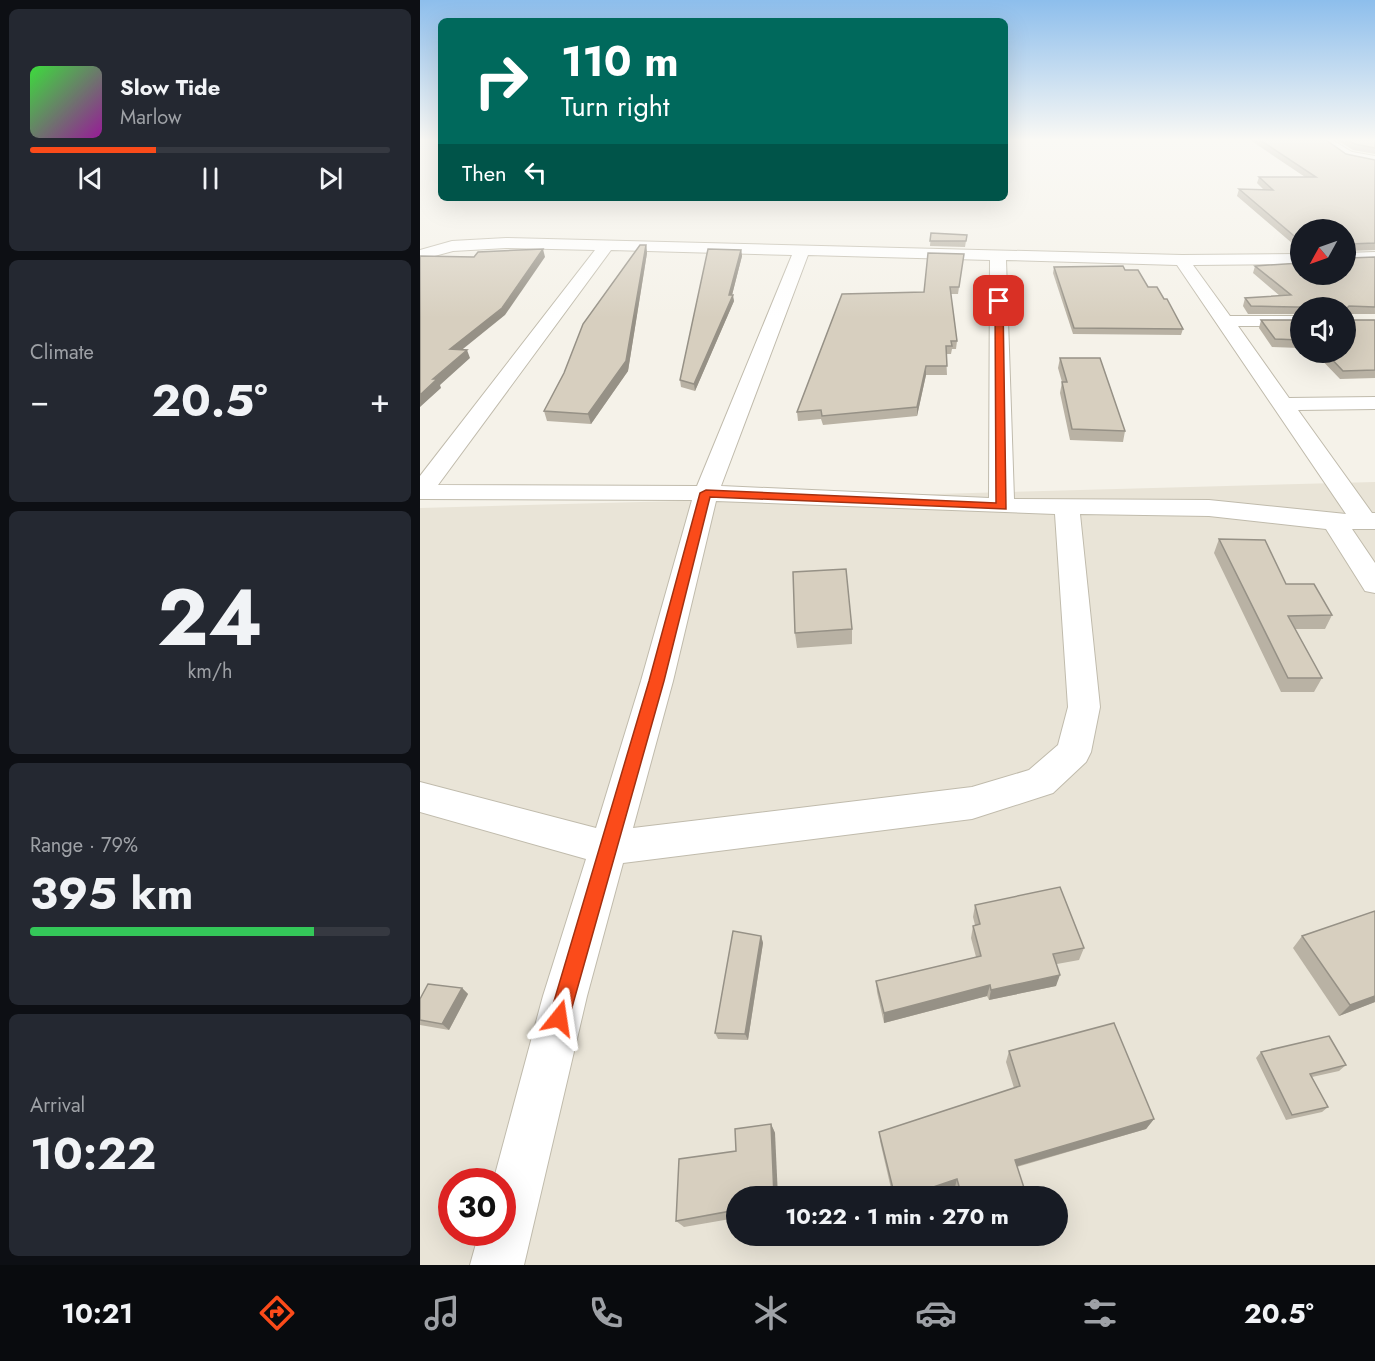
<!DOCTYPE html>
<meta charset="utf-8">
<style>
:root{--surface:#171b24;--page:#242831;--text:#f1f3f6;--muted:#9ea1a6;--line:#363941;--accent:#fb4b1a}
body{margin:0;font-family:Jost,sans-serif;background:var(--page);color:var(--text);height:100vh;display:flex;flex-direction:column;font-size:22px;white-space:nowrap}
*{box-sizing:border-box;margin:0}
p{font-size:20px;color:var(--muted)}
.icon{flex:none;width:33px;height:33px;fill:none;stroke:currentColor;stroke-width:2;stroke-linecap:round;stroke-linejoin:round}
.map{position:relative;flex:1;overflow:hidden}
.details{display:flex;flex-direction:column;gap:9px;padding:9px;background:#0d0f14;width:420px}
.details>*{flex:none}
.top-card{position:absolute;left:18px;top:18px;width:570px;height:183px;border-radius:9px;box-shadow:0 6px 24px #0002;background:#00695c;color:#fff;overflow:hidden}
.needle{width:39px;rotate:230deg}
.tools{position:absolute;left:870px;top:219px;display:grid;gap:12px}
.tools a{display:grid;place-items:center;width:66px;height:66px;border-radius:50%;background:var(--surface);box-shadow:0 6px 24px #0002;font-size:30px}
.speed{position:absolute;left:18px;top:1168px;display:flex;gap:12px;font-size:30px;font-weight:700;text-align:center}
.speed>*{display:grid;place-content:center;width:78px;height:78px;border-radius:50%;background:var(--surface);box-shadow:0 6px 24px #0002;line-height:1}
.speed .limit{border:9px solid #d22;background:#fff;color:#111}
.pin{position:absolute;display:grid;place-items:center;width:51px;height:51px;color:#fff;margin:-26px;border-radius:12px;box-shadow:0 3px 9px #0006}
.me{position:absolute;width:66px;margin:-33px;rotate:15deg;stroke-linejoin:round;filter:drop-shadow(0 0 4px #0008)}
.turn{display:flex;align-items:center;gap:21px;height:126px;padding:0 24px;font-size:27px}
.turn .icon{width:78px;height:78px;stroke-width:2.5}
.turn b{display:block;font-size:42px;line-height:51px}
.then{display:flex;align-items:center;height:57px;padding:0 24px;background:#0003;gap:12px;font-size:22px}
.big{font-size:45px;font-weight:700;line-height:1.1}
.details .widget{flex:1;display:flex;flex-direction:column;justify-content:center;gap:9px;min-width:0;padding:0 21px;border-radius:9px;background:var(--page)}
.details .dial{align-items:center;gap:0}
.dial b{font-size:78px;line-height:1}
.song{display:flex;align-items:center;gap:18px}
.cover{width:72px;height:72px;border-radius:9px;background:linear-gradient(135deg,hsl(120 70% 55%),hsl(300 70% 35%))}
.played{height:6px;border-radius:3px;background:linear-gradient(90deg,var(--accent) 35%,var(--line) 35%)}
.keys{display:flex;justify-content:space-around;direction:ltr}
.heat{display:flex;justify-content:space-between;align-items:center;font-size:33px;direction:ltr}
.charge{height:9px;border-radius:4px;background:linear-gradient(90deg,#34c759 79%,var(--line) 0)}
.trip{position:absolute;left:306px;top:1186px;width:342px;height:60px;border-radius:30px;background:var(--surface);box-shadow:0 6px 24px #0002;font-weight:700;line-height:60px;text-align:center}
.tabs{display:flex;height:96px;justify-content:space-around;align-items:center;background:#090b0e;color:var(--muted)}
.tabs .icon{width:42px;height:42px}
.tabs .active{color:var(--accent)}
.tabs b{font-size:27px;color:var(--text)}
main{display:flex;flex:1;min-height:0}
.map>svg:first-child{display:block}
.residential{fill:#e9e4d7;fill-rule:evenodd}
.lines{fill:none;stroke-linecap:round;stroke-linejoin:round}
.street-casing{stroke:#c0bbac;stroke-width:2}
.street{fill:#fff;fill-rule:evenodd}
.wall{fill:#b9b2a4}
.shaded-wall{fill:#969186}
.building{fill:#d7cfbf;stroke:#969186;stroke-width:1.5}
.route{fill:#fb4b1a;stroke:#a33111;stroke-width:1.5}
</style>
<main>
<section class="details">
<div class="widget">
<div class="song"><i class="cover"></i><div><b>Slow Tide</b><p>Marlow</p></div></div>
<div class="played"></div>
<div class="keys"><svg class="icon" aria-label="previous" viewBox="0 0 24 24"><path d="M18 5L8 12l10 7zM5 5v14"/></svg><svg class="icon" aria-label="pause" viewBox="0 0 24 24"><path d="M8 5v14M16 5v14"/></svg><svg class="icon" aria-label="next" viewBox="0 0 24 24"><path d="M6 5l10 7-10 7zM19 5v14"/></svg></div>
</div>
<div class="widget"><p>Climate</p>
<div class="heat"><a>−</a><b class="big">20.5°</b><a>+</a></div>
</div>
<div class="widget dial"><b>24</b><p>km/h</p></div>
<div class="widget"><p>Range · 79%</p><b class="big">395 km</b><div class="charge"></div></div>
<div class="widget"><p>Arrival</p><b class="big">10:22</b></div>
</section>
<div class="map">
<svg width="955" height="1265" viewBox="0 0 955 1265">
<rect width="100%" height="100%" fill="#f5f2e9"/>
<!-- residential -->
<path class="residential" d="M955,482v783h-955v-757zM32,1182h50v51h-50zM316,1197h322v39h-322z"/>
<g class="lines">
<defs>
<g id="street">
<polygon points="898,140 912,140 932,152 955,156 955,164 924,158"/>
<path d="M86,238l676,17 118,-1v10l-107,1 37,51h70v10h-62l51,72 86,-1v12l-77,1 74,103h3v16h-23l23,34v30l-10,-2 -39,-62 -117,-13 -129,-2 20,193 -9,45 -5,10 -33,31 -81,26 -349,44 -36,133 -63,269h-54l9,-32h23v-51h-9l50,-186 43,-137 -166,-47v-30l176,46 45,-147 51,-181 -272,-1v-23l175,-226 -89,-2 -53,3 -33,9v-10l32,-9zM191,250l181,5 -95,231 -259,-1zM388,255l182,5 -1,238 -268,-12zM586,260l171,5 169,249 -137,-14 -195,-1zM296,501l339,13 13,193 -10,38 -29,25 -57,17 -339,41 40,-147z"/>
<polygon points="955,252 955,262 926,263 926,253"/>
</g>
</defs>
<!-- street casing -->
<use href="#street" class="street-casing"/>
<!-- street -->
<use href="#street" class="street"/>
</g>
<!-- wall -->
<g class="wall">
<polygon points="830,140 906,140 926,154 955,160 955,250 926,251 927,256 929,258 955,257 955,314 927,314 927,318 929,320 955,320 955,378 920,379 894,352 926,352 926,308 880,308 880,314 828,314 823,306 825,298 860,296 833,273 835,266 926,274 880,230 880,250 817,196 819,189 844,190 837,183 839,177 885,177"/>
<polygon points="917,140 955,140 955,154 933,150"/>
<polygon points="511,233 547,235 545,247 510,246"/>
<polygon points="226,245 227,253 208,371 171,424 127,421 124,411"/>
<polygon points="321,250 322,256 312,295 314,301 275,391 261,387 260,380"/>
<polygon points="544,254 538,294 531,294 537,341 536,349 532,349 531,354 526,354 527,375 506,375 497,416 403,425 401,419 378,421 377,412"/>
<polygon points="634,267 705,270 744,299 763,329 761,335 653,334 633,273"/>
<polygon points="841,320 880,320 880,348 852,347 839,328"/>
<polygon points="640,358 705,431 703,442 650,440 640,393 642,382 638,368"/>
<polygon points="799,539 912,615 905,629 875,629 902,678 894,692 861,692 794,553"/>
<polygon points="432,629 432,644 377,648 375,633"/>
<polygon points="555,905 664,948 659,960 637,964 636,986 569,1000 567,996 464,1023 457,992 456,981 556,957 551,938 553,926 555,925 553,917"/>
<polygon points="955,911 955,1002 919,1016 873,948 882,936"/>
<polygon points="341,936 343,943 328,1040 298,1039 295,1033"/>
<polygon points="42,988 48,994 29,1030 0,1025 0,999"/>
<polygon points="589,1051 734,1119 726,1129 597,1167 607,1197 538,1197 535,1187 505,1197 473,1197 460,1141 459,1132 594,1088 586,1062"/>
<polygon points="841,1052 926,1065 919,1071 892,1077 908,1107 902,1112 866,1120 836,1058"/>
<polygon points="351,1124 355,1133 316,1197 316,1218 264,1227 256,1221 316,1151"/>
</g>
<!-- shaded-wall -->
<g class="shaded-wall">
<polygon points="226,245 227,253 208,371 171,424 168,414"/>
<polygon points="123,249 125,257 85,315 33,357 30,349"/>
<polygon points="321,250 322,256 311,299 313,295 314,301 275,391 274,384 309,295"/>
<polygon points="47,350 50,358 20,385 21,388 0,407 0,395 13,379"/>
<polygon points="506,366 506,375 497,416 497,407"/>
<polygon points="341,936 343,943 328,1040 325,1034"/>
<polygon points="640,975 636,986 569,1000 571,990"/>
<polygon points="570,985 567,996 464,1023 464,1013"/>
<polygon points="42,988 48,994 29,1030 22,1024"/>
<polygon points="955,996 955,1002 919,1016 930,1005"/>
<polygon points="734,1119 726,1129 591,1168 595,1160"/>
<polygon points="351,1124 355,1133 358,1197 354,1197"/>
<polygon points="537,1179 535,1187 505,1197 484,1197"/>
</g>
<!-- building -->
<g class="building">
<polygon points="840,140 906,140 926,154 955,160 955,243 929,244 926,246 927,256 929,258 955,257 955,307 929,306 927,308 927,318 929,320 955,320 955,370 923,371 905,352 926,352 926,308 831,306 825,298 871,295 835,266 880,263 880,274 926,274 926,230 880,230 880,241 819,189 853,190 839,177 896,177"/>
<polygon points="928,140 955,140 955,148 935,144"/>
<polygon points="511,233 547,235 546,241 510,241"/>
<polygon points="220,245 226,245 206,361 168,414 124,411 144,373 163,324"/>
<polygon points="123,249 82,308 30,349 47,350 13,379 17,379 0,395 0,256 54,257 58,252"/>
<polygon points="288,249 321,250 309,295 313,295 274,384 260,380"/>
<polygon points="508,253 544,254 539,287 530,287 537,341 531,341 532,346 526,346 527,366 506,366 497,407 402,416 401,410 377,412 422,294 504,292"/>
<polygon points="703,266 705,270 718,270 728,287 737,287 744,299 747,299 763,329 654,328 634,267"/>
<polygon points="841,320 880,320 880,340 855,339"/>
<polygon points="640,358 680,358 705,431 652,429 642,382 647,382"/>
<polygon points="799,539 845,540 866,584 894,584 912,615 868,616 902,678 868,678"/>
<polygon points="426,569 432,629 375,633 373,572"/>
<polygon points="640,887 664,948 633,954 640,975 571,990 570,985 464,1013 456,981 561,956 553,926 560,924 555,905"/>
<polygon points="955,911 955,996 930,1005 882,936"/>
<polygon points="313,931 341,936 325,1034 295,1033"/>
<polygon points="8,984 42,988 22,1024 0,1020 0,999"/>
<polygon points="694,1023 734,1119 595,1160 607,1197 542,1197 537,1179 484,1197 475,1197 459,1132 600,1086 589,1051"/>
<polygon points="909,1036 926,1065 890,1074 908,1107 872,1115 841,1052"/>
<polygon points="351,1124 354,1197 316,1197 316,1210 256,1221 259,1159 316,1151 315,1129"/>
</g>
<!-- sky -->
<linearGradient id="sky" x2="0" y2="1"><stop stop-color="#8dbeec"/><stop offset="0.44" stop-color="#faf9f5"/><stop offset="1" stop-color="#faf9f5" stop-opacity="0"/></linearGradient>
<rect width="955" height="318" fill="url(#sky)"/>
<!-- route -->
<polygon class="route" points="579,299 583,301 586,509 290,497 244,681 149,1018 146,1026 139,1029 132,1026 129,1018 229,681 280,493 286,490 576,503 575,301"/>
</svg>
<div class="tools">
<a><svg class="needle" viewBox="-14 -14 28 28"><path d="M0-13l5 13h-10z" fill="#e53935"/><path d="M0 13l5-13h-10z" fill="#9ea1a6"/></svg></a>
<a><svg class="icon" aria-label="sound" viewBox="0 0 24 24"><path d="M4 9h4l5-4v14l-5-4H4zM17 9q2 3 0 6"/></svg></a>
</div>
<div class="speed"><div class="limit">30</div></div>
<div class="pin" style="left:579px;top:301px;background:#d93025"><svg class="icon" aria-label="arrive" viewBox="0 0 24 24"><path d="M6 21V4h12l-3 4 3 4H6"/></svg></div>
<svg class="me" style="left:139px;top:1018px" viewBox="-20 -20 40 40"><path d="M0-17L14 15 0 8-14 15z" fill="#fb4b1a" stroke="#fff" stroke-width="4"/></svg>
<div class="trip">10:22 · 1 min · 270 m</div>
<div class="top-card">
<div class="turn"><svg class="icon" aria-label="right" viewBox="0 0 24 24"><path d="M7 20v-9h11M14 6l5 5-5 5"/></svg><div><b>110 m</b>Turn right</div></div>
<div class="then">Then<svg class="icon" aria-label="left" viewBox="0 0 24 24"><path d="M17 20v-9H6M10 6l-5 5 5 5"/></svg></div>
</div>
</div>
</main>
<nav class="tabs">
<b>10:21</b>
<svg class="icon active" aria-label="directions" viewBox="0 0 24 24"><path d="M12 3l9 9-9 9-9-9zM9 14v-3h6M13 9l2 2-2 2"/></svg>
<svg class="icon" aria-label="music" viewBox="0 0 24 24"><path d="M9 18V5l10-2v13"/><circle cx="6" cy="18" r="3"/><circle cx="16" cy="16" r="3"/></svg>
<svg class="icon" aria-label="phone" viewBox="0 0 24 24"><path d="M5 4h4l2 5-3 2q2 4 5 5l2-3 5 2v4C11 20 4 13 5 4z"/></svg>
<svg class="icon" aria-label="climate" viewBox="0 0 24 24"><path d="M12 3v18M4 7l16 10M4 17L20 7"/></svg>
<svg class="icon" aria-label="car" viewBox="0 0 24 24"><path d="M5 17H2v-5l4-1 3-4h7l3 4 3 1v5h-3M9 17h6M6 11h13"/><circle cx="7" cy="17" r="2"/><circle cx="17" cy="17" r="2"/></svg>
<svg class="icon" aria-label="filters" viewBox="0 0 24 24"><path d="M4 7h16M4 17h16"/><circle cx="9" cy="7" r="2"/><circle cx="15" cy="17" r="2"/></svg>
<b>20.5°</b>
</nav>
